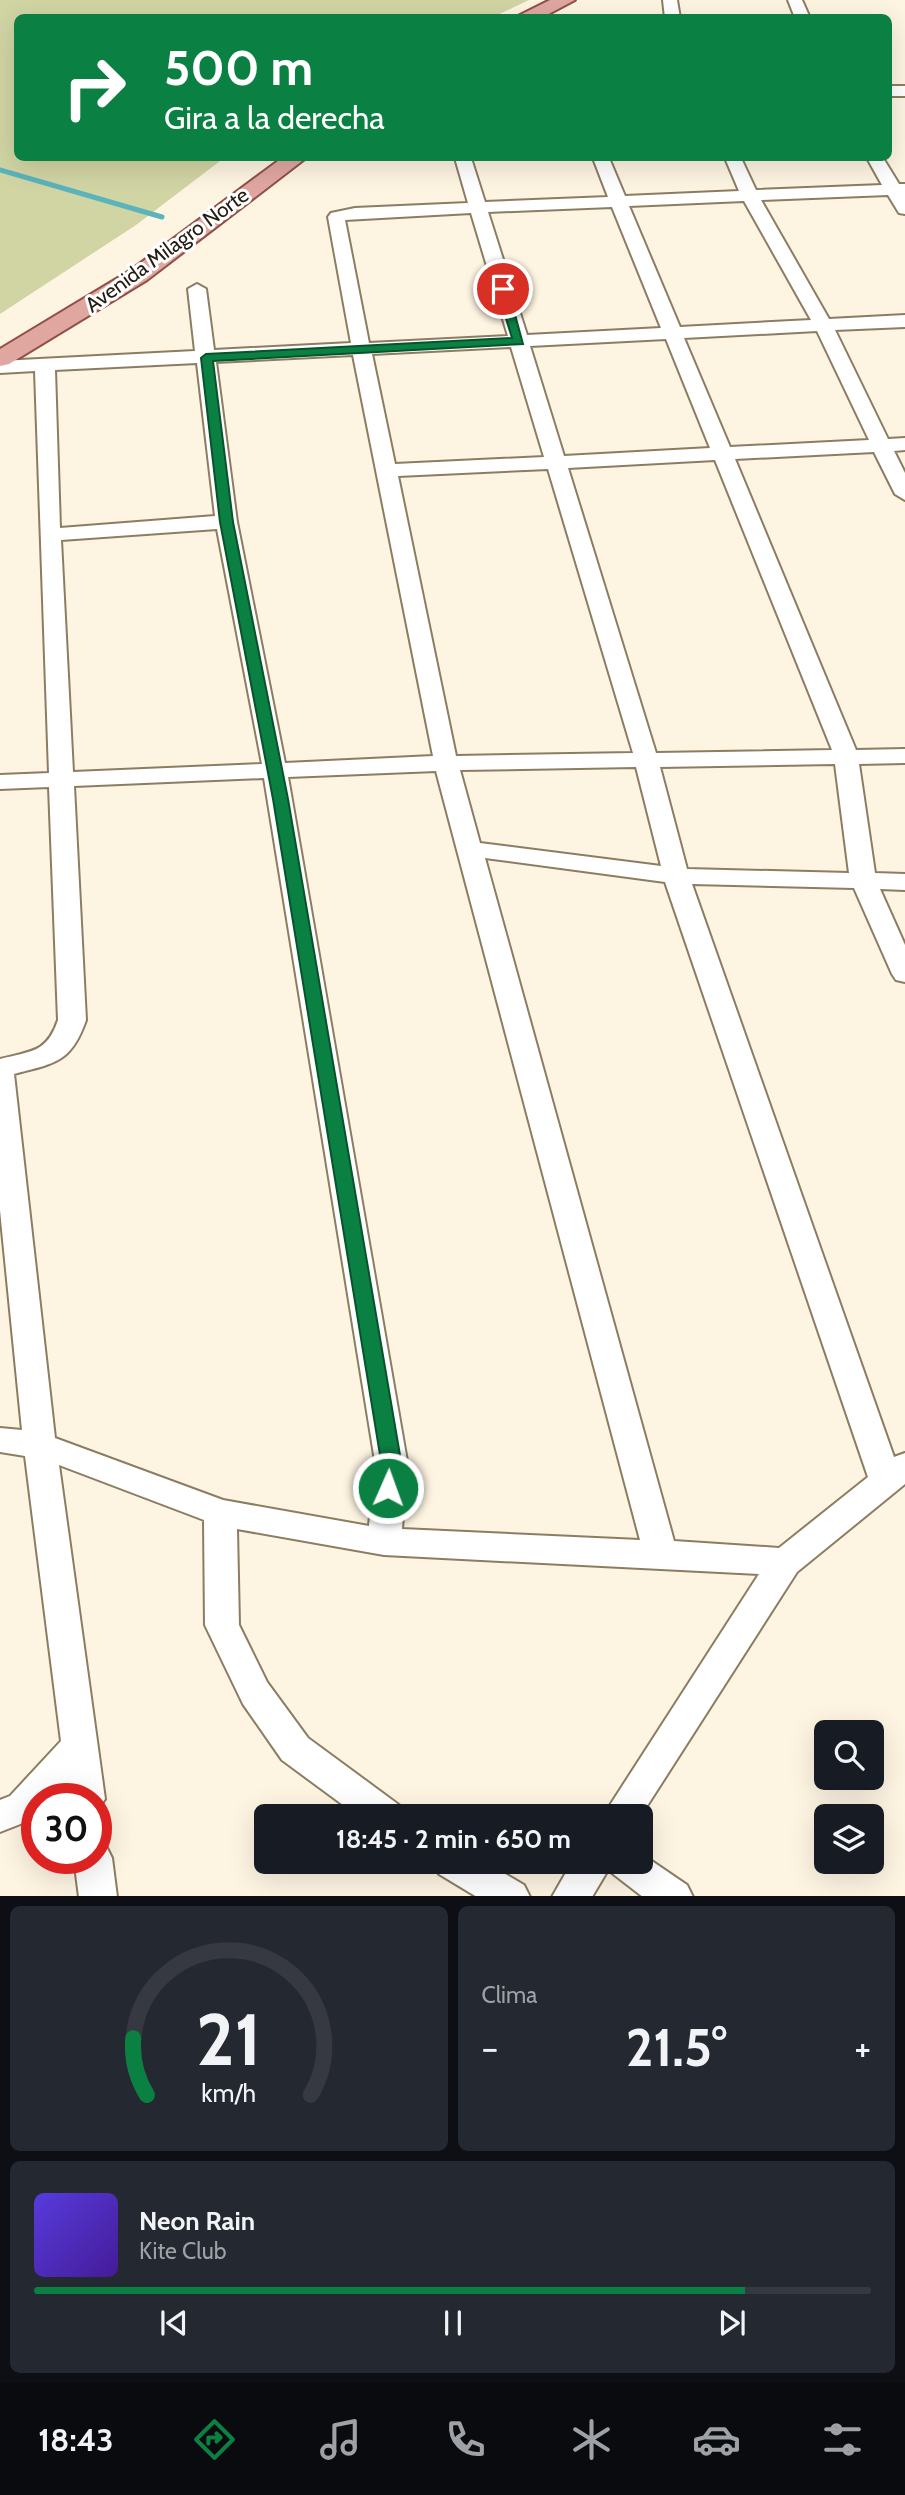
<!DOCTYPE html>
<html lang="es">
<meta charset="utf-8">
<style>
:root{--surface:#171b24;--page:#242831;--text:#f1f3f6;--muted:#9ea1a6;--line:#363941;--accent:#0b8043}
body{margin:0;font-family:Cabin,sans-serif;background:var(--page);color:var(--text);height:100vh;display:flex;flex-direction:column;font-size:26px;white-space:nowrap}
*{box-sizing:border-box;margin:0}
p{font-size:23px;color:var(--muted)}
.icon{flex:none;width:38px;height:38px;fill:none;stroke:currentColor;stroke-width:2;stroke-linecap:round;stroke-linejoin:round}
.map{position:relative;height:1896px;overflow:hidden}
.side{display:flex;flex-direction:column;gap:10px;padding:10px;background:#0d0f14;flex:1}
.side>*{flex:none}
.banner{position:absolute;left:14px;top:14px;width:878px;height:147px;border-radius:10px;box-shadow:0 7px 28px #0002;background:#0b8043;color:#fff;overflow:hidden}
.tools{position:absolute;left:814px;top:1720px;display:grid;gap:14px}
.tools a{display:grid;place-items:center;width:70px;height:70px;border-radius:10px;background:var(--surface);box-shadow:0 7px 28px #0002;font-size:35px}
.speed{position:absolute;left:21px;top:1783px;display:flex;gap:14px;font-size:35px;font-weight:700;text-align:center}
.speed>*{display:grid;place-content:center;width:91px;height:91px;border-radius:50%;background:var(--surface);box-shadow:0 7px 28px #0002;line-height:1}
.speed .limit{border:10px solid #d22;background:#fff;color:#111}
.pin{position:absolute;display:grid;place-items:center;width:60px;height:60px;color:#fff;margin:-30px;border:4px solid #fff;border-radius:50%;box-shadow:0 2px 7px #0007}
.me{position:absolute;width:77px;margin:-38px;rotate:2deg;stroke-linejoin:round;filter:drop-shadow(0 0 5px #0008)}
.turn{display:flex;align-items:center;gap:24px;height:147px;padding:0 35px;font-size:32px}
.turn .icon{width:91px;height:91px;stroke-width:2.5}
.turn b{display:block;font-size:49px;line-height:60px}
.big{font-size:52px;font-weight:700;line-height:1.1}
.side .widget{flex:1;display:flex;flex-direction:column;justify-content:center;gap:10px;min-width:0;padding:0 24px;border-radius:10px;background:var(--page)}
.side .dial{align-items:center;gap:0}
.dial svg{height:182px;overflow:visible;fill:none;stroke:var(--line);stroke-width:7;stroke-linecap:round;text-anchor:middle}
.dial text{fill:var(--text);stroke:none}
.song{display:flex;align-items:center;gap:21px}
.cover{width:84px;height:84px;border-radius:10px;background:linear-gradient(135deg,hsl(250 70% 55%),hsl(260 70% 35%))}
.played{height:7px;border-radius:4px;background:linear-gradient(90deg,var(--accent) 85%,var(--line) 85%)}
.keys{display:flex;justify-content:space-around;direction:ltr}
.heat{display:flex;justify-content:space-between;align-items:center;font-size:38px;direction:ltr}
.side .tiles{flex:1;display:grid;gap:10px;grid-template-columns:1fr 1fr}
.widget:last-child{grid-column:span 2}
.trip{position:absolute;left:254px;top:1804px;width:399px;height:70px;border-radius:10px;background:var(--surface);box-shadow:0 7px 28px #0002;font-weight:700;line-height:70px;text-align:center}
.tab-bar{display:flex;height:112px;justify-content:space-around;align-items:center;background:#090b0e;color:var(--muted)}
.tab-bar .icon{width:49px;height:49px}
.tab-bar .current{color:var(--accent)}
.tab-bar b{font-size:32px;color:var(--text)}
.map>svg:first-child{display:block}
.green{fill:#d1d4a3}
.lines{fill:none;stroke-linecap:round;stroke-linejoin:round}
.stream{stroke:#5bb3bc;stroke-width:5}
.minor-casing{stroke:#8c7d62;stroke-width:4}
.major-casing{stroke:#905046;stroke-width:4}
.minor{fill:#fff;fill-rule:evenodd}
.major{fill:#e0a7a1;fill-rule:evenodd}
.route{fill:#0b8043;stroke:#07532c;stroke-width:2}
.labels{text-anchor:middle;stroke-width:6;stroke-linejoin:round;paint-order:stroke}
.far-street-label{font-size:21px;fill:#221c11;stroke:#fff}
</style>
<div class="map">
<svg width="905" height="1897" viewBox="0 0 905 1897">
<rect width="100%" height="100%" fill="#fef4e2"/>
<!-- green -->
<polygon class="green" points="0,0 529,0 491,18 18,18 18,158 224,158 136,225 0,314"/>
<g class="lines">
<!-- stream -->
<polyline class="stream" points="0,170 162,217"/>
<defs>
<g id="minor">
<polygon points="663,0 677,0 680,18 665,18"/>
<polygon points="788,0 802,0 810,18 795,18"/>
<rect x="889" y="86" width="16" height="10"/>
<path d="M455,158h16l14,44 123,-5 -15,-39h16l16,38 114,-5 -14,-33h16l15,32 126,-5 -15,-27h16l16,26h6v30l-6,-1 -11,-18 -127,5 68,119 76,-4v12l-70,3 53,109 17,-1v12l-11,1 11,22v27l-10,-6 -21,-42 -139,7 121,291 49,-1v14l-46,1 16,109 30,1v16l-25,-1 25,56v37l-9,-2 -4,-6 -38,-86 -162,-4 202,573 11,-4v31l-108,88 -157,245 -37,-1 156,-242 -375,-19 -147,-26 2,96 28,57 41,56 91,67 5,11h-46l-76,-56 -39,-56 -38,-79 -1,-105 -145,-55 46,334 -9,13v-13h-27l-2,-15 -13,15h-17l-1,19 -36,14v-32l10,-4 51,-55 -36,-285 -25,-4v-24l22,2 -22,-220v-151c31,-8 47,-6 58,-39l-9,-233 -49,2v-14l49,-2 -14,-402 -35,2v-12l195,-10 -7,-62 9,-5 9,5 8,61 137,-7 -23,-126 3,-4 24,-5 113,-5zM744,201l67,119 -131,7 -51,-121zM612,207l49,121 -134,7 -39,-123zM471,213l37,123 -139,7 -24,-123zM817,331l52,109 -139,7 -46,-109zM666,339l44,109 -146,8 -34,-110zM511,347l33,110 -149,7 -23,-110zM353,355l80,401 -148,7 -48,-241 -21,-160zM197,363l18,153 -155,12 -5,-158zM715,460l117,290 -176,3 -88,-285zM548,469l85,284 -177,3 -58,-280zM217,529l45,235 -189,8 -12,-232zM835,764l14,109 -162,-4 -27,-102zM636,767l25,99 -181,-23 -20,-73zM436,771l204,769 -238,-11 5,-68 -119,-684zM264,778l111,683 -6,65 -146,-26 -168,-62 -41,-364c41,-11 57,-11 72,-54l-12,-234zM485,858l180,24 203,595 -89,71 -105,-7z"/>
<polygon points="96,1843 106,1846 112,1858 117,1897 79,1897 74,1858 96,1858"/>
<polygon points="640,1853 687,1885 693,1897 643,1897 608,1870 592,1897 552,1897 572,1862 640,1862"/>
<polygon points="433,1862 485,1862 524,1885 530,1897 477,1897 439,1874"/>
</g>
<g id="major">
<polygon points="550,0 575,0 541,18 514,18"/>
<polygon points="282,158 306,158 147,280 9,364 0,366 0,349 131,270"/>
</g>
</defs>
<!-- minor casing -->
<use href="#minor" class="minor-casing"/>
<!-- major casing -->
<use href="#major" class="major-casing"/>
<!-- minor -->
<use href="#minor" class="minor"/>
<!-- major -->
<use href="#major" class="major"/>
</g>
<!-- route -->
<polygon class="route" points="503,285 508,289 523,344 213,361 233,522 288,799 401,1461 396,1494 381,1494 379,1488 381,1461 273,799 220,522 201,358 206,354 512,338 497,289"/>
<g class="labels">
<!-- far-street labels -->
<g class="far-street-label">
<text transform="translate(167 250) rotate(-36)" y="7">Avenida Milagro Norte</text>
</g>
</g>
</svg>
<div class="tools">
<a><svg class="icon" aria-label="search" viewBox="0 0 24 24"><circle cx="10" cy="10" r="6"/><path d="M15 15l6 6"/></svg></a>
<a><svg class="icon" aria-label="layers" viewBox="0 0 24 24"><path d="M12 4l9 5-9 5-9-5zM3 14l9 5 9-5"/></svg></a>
</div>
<div class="speed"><div class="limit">30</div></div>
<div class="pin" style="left:503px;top:289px;background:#d93025"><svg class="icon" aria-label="arrive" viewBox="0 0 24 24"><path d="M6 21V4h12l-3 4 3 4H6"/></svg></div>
<svg class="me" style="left:388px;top:1488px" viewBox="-20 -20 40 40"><circle r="17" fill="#0b8043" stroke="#fff" stroke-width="3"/><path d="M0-11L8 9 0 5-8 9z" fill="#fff"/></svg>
<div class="trip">18:45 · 2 min · 650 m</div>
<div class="banner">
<div class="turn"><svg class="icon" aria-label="right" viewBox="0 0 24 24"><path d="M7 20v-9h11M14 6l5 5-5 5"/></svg><div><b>500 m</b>Gira a la derecha</div></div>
</div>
</div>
<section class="side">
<div class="tiles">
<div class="widget dial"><svg viewBox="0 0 100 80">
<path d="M14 69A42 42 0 1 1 86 69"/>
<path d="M14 69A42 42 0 0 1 8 44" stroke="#0b8043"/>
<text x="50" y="56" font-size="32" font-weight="700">21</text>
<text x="50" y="72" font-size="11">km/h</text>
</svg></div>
<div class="widget"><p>Clima</p>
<div class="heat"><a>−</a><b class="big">21.5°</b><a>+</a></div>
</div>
<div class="widget">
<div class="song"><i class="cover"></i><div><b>Neon Rain</b><p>Kite Club</p></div></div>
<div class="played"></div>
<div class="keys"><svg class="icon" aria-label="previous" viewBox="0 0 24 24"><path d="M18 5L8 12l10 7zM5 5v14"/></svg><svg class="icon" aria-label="pause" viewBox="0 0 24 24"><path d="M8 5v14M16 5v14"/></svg><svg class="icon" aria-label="next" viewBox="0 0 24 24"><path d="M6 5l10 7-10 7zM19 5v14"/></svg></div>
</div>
</div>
</section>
<nav class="tab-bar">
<b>18:43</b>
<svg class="icon current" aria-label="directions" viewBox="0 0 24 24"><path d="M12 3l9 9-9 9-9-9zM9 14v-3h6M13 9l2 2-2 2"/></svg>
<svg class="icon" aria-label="music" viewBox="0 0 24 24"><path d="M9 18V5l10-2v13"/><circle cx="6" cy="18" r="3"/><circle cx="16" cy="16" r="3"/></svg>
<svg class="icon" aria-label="phone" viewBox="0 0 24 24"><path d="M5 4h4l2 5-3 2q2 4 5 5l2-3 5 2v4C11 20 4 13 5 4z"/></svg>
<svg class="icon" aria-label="climate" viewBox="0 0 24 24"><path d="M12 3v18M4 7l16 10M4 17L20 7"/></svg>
<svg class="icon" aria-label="car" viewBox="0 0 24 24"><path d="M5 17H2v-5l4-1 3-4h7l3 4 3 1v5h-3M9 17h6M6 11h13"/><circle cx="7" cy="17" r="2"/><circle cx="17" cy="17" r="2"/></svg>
<svg class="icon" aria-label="filters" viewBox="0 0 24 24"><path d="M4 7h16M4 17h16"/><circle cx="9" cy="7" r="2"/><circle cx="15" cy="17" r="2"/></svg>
</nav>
